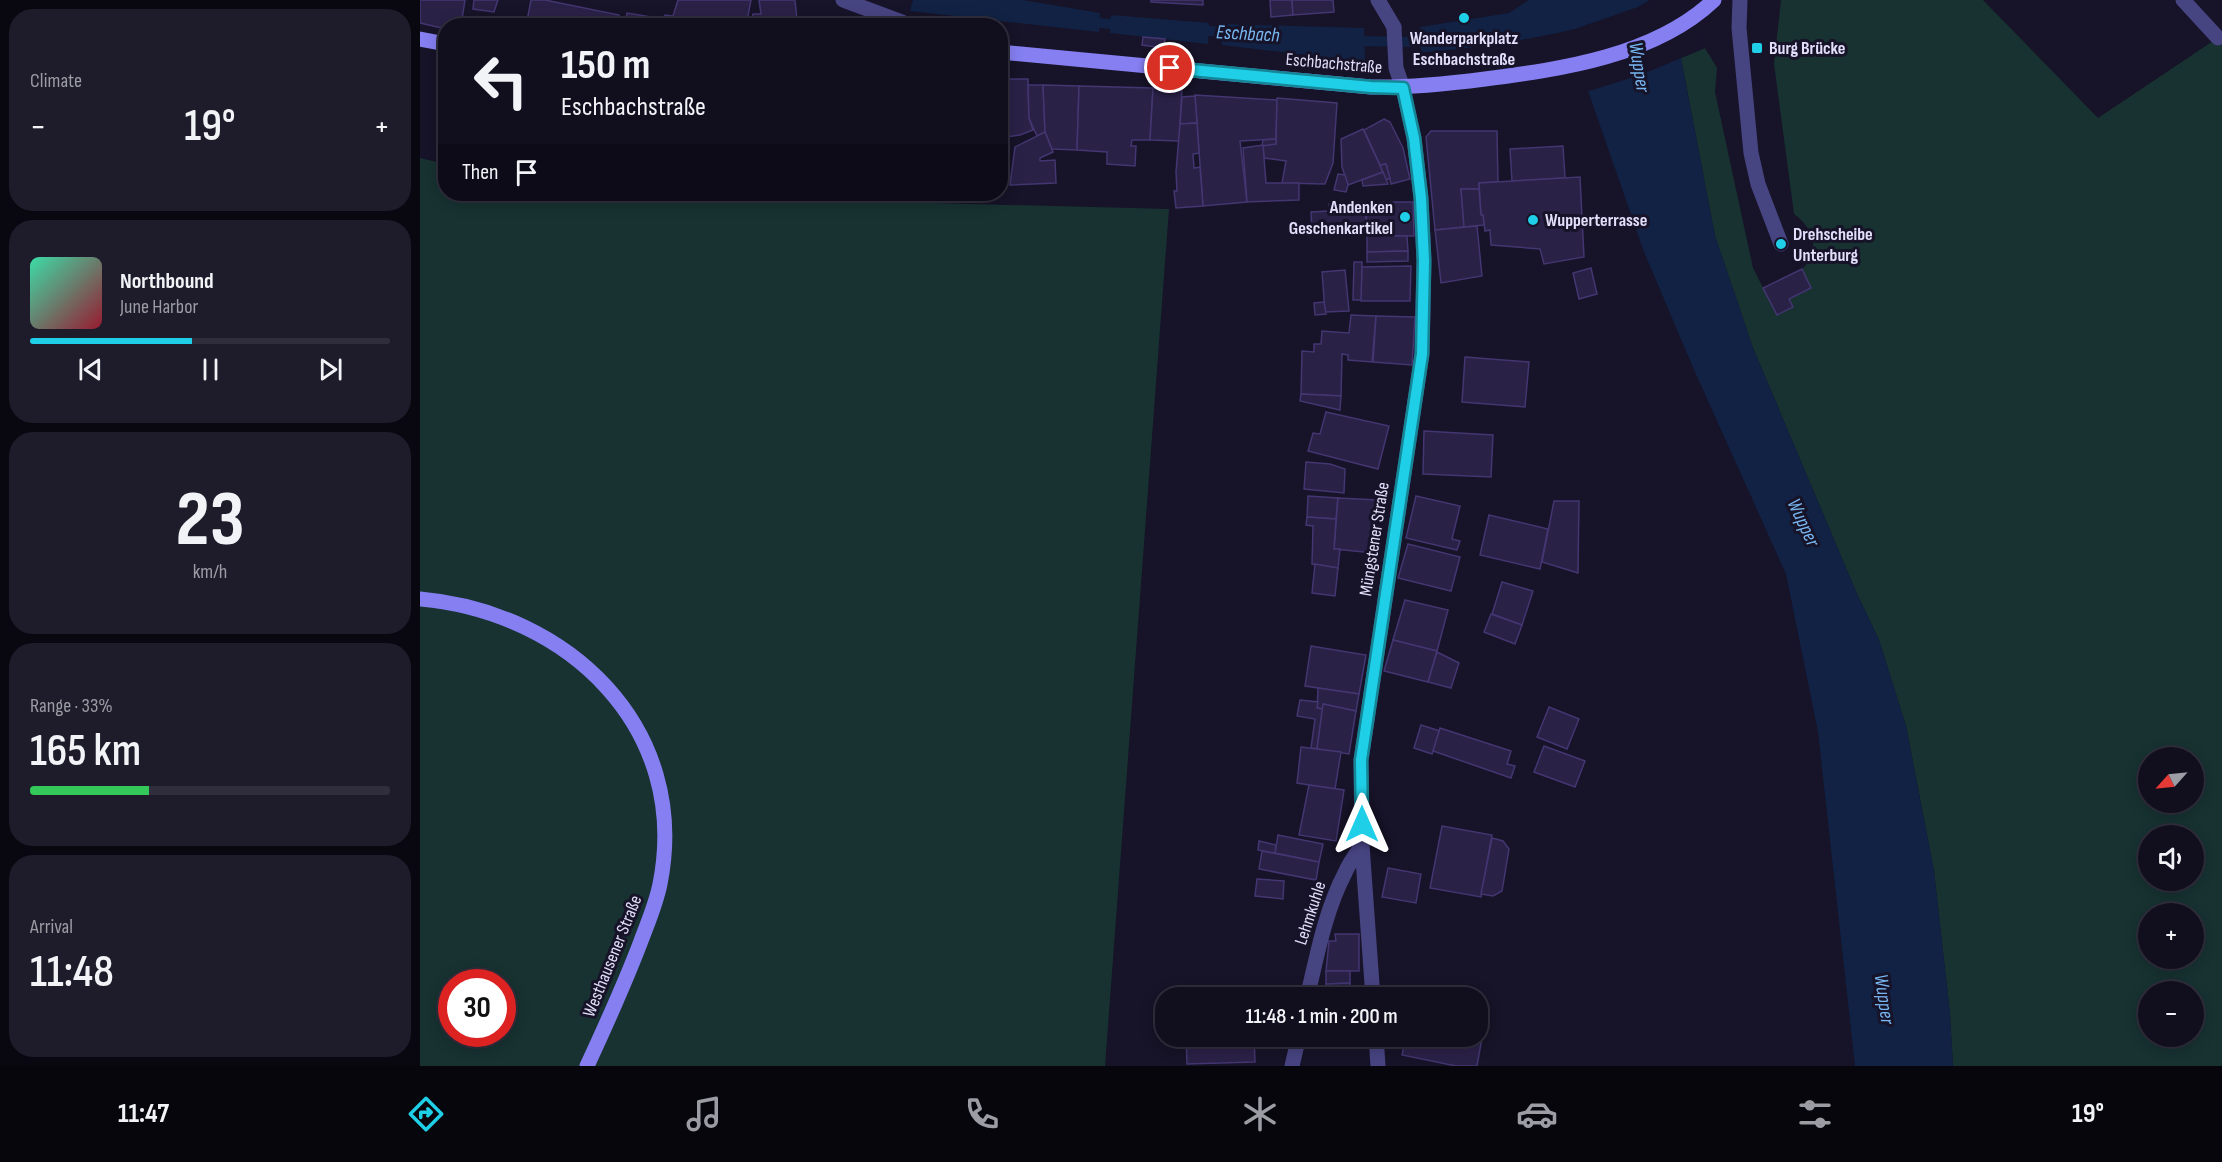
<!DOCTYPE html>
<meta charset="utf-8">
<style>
:root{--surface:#110e1e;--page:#1e1c2b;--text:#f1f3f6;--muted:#9c9ca4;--line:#302e3c;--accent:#1fcee7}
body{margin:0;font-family:"Sofia Sans Condensed",sans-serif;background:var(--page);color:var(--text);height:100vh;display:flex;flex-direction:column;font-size:22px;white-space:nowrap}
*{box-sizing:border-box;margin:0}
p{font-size:20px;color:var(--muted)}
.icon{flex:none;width:33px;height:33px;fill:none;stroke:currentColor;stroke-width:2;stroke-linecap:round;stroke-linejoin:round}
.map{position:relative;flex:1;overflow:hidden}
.details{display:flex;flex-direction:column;gap:9px;padding:9px;background:#090810;width:420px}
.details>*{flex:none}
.hud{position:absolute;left:18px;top:18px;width:570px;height:183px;border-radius:24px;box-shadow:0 3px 15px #0003,0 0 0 2px var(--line);background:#110e1e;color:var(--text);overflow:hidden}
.needle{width:39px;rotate:243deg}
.tools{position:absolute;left:1718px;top:747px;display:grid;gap:12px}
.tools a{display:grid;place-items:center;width:66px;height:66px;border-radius:50%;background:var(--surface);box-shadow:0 3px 15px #0003,0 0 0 2px var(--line);font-size:30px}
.speed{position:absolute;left:18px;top:969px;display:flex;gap:12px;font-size:30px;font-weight:700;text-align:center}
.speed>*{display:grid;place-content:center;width:78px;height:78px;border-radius:50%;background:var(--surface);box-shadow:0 3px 15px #0003,0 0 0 2px var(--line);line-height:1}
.speed .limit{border:9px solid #d22;background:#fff;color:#111}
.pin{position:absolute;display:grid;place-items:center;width:51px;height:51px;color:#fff;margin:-26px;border:3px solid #fff;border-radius:50%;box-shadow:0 2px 6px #0007}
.me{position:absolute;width:66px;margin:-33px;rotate:0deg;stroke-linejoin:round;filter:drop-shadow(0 0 4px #0008)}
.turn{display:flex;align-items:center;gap:21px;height:126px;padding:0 24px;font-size:27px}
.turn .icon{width:78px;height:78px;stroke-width:2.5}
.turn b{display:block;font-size:42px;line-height:51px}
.then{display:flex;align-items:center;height:57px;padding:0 24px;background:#0003;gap:12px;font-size:22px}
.big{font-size:45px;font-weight:600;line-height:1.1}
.details .card{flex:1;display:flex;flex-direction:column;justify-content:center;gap:9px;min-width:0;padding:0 21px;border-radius:24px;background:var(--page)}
.details .dial{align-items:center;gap:0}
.dial b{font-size:78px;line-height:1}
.song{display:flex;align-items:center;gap:18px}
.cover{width:72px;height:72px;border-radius:9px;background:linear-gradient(135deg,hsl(160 70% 55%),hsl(350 70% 35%))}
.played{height:6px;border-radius:3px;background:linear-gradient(90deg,var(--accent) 45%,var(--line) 45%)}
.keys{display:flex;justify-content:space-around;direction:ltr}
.heat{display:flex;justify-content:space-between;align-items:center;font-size:33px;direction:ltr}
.charge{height:9px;border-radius:4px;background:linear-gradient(90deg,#34c759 33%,var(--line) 0)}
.trip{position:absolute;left:735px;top:987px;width:333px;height:60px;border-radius:24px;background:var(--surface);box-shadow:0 3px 15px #0003,0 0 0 2px var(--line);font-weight:600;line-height:60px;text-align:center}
.tabs{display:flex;height:96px;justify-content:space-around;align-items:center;background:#07060c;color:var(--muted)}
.tabs .icon{width:42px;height:42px}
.tabs .active{color:var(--accent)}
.tabs b{font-size:27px;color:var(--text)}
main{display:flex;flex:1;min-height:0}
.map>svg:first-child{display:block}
.green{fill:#173231;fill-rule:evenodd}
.water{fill:#124}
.pier{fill:#171328}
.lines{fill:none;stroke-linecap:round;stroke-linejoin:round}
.stream{stroke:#124;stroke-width:10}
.building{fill:#2a2147;stroke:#433671;stroke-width:1.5}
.lane{stroke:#474482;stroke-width:15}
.street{stroke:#474482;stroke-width:15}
.secondary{stroke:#857ff1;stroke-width:15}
.route-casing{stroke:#148696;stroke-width:15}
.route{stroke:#1fcee7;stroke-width:10}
.poi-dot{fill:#1fcee7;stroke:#171328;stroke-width:2}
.labels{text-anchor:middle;stroke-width:6;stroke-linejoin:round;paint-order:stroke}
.poi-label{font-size:18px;font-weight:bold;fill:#e2defb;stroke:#171328;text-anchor:start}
.street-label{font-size:18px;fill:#e2defb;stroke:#171328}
.water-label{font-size:20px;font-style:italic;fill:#77b6f0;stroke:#171328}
</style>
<main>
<section class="details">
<div class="card"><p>Climate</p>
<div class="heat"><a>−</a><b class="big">19°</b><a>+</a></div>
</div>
<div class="card">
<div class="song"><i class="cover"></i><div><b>Northbound</b><p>June Harbor</p></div></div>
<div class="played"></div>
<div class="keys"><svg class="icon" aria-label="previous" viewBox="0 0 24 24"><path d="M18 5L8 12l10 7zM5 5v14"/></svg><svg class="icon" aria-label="pause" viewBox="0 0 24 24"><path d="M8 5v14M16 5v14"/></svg><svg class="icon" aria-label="next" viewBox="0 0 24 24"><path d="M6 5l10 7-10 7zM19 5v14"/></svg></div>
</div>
<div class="card dial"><b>23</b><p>km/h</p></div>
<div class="card"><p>Range · 33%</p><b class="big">165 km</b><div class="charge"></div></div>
<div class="card"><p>Arrival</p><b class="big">11:48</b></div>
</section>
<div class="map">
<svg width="1802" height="1066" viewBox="0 0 1802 1066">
<rect width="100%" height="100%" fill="#171328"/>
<!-- green -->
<g class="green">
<path d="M1361,0h202l115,118 124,-83v1031h-269l-3,-52 -16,-143 -28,-145 -27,-86 -22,-46 -104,-246 -38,-112 -34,-178 24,-10 12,20 -2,24 38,176 24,47 16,-8 -4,-8 22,-11 -9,-19c20,-17 11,-42 -8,-55l-20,-150zM1728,758h45v44h-45zM1728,836h45v44h-45zM1728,914h45v44h-45zM1728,992h45v44h-45z"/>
<path d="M0,158l25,6 1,30h135l588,15 -64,857h-685zM32,982h50v52h-50z"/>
</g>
<!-- water -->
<g class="water">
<polygon points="493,0 603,0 680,13 679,32 490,11"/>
<polygon points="1109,0 1261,0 1285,48 1261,58 1295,236 1333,348 1437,594 1459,640 1486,726 1514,871 1530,1014 1533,1066 1435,1066 1398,732 1366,574 1275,372 1224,252 1166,85 1155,30 1069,46 1000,53 1000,27 1089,13"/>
<polygon points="691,15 789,23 788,44 690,33"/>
<polygon points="803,24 944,28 945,62 802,45"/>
</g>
<!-- pier -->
<polygon class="pier" points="1230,0 1261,0 1285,48 1223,74 1166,92 1153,33 1111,42 1035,53 1000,56 997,53 997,27 1000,27 1001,53 1034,50 1111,39 1155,29 1218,7"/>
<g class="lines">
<!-- stream -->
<g class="stream">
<polyline points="667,22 703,25"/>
<polyline points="775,30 816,33"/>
<polyline points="931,41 999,42 1014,41"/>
</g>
</g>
<!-- building -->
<g class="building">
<polygon points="0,0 45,0 41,26 26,26 26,29 0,23"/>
<polygon points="54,0 78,0 74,12 53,9"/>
<polygon points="111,0 125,0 199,15 197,26 106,26"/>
<polygon points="258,0 331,0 326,26 205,26 207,13 244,19 245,15 253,16"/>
<polygon points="339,0 375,0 377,20 411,17 412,26 331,26 333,14 341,14"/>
<polygon points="731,0 783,0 783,5 731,2"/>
<polygon points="850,0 872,0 873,15 851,17"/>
<polygon points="872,0 913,0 914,12 873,15"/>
<polygon points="723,37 745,39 744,48 722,45"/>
<polygon points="580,79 608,79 609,118 613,130 600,135 580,138"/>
<polygon points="608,85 623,85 625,132 617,136 609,118"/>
<polygon points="623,85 659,86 657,150 632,149 625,132"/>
<polygon points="659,86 733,88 730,140 712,140 711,146 716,146 715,166 687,164 687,152 657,150"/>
<polygon points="733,88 762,89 759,141 730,140"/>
<polygon points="775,95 857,100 856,139 820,141 827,202 783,206"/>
<polygon points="775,96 777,123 760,124 762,97"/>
<polygon points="857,98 917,103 913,163 905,184 862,183 866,161 844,158 843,145 856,144"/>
<polygon points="964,119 970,122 983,148 990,179 971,184 966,164 960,165 944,130"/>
<polygon points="777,123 779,153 773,154 774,168 780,167 783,206 756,208 754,191 757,191 756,172 760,124"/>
<polygon points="943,129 963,172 928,185 922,167 921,139"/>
<polygon points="1011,131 1077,131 1078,182 1059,183 1059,189 1041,189 1044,227 1015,230 1006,137"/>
<polygon points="625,132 633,152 620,158 620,161 635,160 636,183 590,185 595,147"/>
<polygon points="856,139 856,144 842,146 843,140"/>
<polygon points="843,145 846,183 879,183 879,200 827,202 823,148"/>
<polygon points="1143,146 1145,178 1092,181 1090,149"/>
<polygon points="580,152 586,153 582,184 580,184"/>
<polygon points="966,164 970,178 966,180 960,165"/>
<polygon points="963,172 968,184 943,186 942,180"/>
<polygon points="918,174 925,175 928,185 926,192 914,190"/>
<polygon points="1160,177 1164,257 1124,264 1120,249 1071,245 1070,230 1065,231 1063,215 1061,215 1059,183"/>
<polygon points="1041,189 1059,189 1061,215 1063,215 1064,225 1044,227"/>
<polygon points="946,202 946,233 892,234 891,212 909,211 909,204"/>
<polygon points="946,202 993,202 994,236 947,236"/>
<polygon points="1057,226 1062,276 1021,283 1015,230"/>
<polygon points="947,236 987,236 988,251 947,252"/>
<polygon points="988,251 988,261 947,262 947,252"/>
<polygon points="934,262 942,262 942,300 933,300"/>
<polygon points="991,266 990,301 941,301 942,267"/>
<polygon points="1171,268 1177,294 1159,299 1153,273"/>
<polygon points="1382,269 1391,288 1369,299 1373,307 1357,315 1343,288"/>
<polygon points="925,270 929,311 905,312 902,272"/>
<polygon points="904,302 906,314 895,315 894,303"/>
<polygon points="931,315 956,316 952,362 928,360 928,355 922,354 921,396 881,394 882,351 894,352 894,344 901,344 902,331 929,333"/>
<polygon points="956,316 995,317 992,365 953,362"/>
<polygon points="1045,357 1109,362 1105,407 1042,402"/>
<polygon points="881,394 921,396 920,410 880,401"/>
<polygon points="906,412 969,426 958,469 888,451 893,433 900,434"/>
<polygon points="1004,431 1073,435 1071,477 1003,474"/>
<polygon points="886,462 910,464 925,469 924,493 884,489"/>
<polygon points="888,496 918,498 916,519 887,517"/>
<polygon points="996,496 1040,506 1032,539 1040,541 1037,550 986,538"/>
<polygon points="918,498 958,500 954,553 914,549"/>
<polygon points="1134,501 1159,501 1158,573 1122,562"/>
<polygon points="1069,515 1128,529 1120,569 1060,555"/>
<polygon points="887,517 916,519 914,549 920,549 918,568 892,564 893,526 886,525"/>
<polygon points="988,544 1040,557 1031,591 978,578"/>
<polygon points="895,564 918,568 915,596 892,593"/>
<polygon points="1082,582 1113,591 1102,625 1072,614"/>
<polygon points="985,600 1028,610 1017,651 973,640"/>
<polygon points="1071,614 1102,625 1095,644 1064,632"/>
<polygon points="973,640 1017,651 1008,682 964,671"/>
<polygon points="891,646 946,655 939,694 885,686"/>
<polygon points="1017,652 1039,663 1031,688 1008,682"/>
<polygon points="898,688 939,694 936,711 903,704 903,709 897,708"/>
<polygon points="880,700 898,702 897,708 903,709 897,749 891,748 895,719 877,716"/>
<polygon points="903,704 936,711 929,754 897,749"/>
<polygon points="1129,707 1159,719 1147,749 1117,737"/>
<polygon points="1001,725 1020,731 1012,754 994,748"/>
<polygon points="1020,728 1091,751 1087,764 1095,766 1091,778 1013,751"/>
<polygon points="1124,746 1165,761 1155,787 1114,772"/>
<polygon points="881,747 921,752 915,789 877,783"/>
<polygon points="889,785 924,790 916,841 879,835"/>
<polygon points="1022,826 1072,835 1061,897 1010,888"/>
<polygon points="858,835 903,844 899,862 855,853"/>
<polygon points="1072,838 1083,841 1089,849 1082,891 1073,896 1061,894"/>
<polygon points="839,841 856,845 855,853 838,850"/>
<polygon points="842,851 899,862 896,880 839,869"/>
<polygon points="968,868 1001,874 996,903 962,897"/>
<polygon points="837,879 864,881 863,899 835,896"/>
<polygon points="915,934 939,934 939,971 906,971 909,941 916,941"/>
<polygon points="906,971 930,971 930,983 906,984"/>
<polygon points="930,983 930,998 906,998 906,984"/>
<polygon points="1058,1026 1064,1027 1057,1066 1036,1066 982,1055 986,1036 1058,1036"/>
<polygon points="766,1036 834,1036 835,1062 767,1064"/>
</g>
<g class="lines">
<!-- lane -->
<g class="lane">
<polyline points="423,0 482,22 482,26"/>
<polyline points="958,0 974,27"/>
<polyline points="1320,0 1319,28 1331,153 1338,184 1361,244"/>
<polyline points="1763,0 1798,38"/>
</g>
<!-- street -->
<g class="street">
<path d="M887,998c10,-42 18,-87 38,-125 4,-10 11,-19 17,-28"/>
<polyline points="953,998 942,845 941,760 1002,354 1004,260 1001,198 994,138 983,88 976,68 974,27"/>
<polyline points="956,1036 958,1066"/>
<polyline points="872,1066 879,1036"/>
</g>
<!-- secondary -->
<g class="secondary">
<polyline points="0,39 26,44"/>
<path d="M580,52l371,35c38,1 75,-3 114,-8 77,-10 170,-23 229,-79"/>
<path d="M0,599c148,13 271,129 240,285 -4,20 -12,38 -19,57 -16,42 -35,84 -54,125"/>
</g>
</g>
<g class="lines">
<defs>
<polyline id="route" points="750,68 951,87 983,88 994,138 1001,198 1004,261 1002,354 941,760 942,824"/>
</defs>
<!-- route casing -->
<use href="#route" class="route-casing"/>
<!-- route -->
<use href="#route" class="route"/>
</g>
<!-- markers -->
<g class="poi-dot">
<circle cx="1044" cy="18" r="6"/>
<rect x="1331" y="42" width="12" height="12" rx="3"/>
<circle cx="985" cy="217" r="6"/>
<circle cx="1113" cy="220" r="6"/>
<circle cx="1361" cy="244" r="6"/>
</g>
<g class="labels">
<!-- poi labels -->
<g class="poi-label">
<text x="1044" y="44" text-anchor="middle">Wanderparkplatz<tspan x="1044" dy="21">Eschbachstraße</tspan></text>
<text x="1349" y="54">Burg Brücke</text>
<text x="973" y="213" text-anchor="end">Andenken<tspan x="973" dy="21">Geschenkartikel</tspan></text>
<text x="1125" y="226">Wupperterrasse</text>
<text x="1373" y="240">Drehscheibe<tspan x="1373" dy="21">Unterburg</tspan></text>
</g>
<!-- street labels -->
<g class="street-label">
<text transform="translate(914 63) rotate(5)" y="6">Eschbachstraße</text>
<text transform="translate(954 539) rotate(-81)" y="6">Müngstener Straße</text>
<text transform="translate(890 913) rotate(-72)" y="6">Lehmkuhle</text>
<text transform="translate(192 956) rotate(-68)" y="6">Westhausener Straße</text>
</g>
<!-- water labels -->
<g class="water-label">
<text transform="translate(828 33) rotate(3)" y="7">Eschbach</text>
<text transform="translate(1220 67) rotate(81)" y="7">Wupper</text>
<text transform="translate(1384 522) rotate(65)" y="7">Wupper</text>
<text transform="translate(1465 999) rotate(82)" y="7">Wupper</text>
</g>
</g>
</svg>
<div class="tools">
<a><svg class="needle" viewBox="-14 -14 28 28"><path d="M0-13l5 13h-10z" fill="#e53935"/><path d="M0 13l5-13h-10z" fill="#9c9ca4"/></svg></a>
<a><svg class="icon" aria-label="sound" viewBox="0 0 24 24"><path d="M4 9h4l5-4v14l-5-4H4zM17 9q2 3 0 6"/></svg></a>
<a>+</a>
<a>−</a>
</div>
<div class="speed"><div class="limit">30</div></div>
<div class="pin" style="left:750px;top:68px;background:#d93025"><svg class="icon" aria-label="arrive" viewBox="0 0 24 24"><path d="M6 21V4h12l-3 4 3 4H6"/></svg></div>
<svg class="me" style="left:942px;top:824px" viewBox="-20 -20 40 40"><path d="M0-17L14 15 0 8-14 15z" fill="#1fcee7" stroke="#fff" stroke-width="4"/></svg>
<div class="trip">11:48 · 1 min · 200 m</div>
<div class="hud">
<div class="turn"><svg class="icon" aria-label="left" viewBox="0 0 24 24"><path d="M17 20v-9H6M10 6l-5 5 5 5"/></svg><div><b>150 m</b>Eschbachstraße</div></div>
<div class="then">Then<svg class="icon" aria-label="arrive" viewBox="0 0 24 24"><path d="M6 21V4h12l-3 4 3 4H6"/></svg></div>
</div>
</div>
</main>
<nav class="tabs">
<b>11:47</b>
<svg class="icon active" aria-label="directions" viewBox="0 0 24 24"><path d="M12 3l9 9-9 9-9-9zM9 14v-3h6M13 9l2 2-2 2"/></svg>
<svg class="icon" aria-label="music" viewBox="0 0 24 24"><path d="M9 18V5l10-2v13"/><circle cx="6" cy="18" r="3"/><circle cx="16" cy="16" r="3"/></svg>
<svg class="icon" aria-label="phone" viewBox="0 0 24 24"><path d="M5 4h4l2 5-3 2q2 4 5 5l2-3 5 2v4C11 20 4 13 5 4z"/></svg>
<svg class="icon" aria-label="climate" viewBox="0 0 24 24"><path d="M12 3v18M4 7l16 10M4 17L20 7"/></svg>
<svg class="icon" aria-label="car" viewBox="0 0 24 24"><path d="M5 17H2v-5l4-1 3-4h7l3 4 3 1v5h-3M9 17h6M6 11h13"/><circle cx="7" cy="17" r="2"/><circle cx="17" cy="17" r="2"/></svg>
<svg class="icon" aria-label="filters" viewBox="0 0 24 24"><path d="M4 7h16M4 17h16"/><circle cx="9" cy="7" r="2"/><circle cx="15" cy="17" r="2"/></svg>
<b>19°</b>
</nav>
